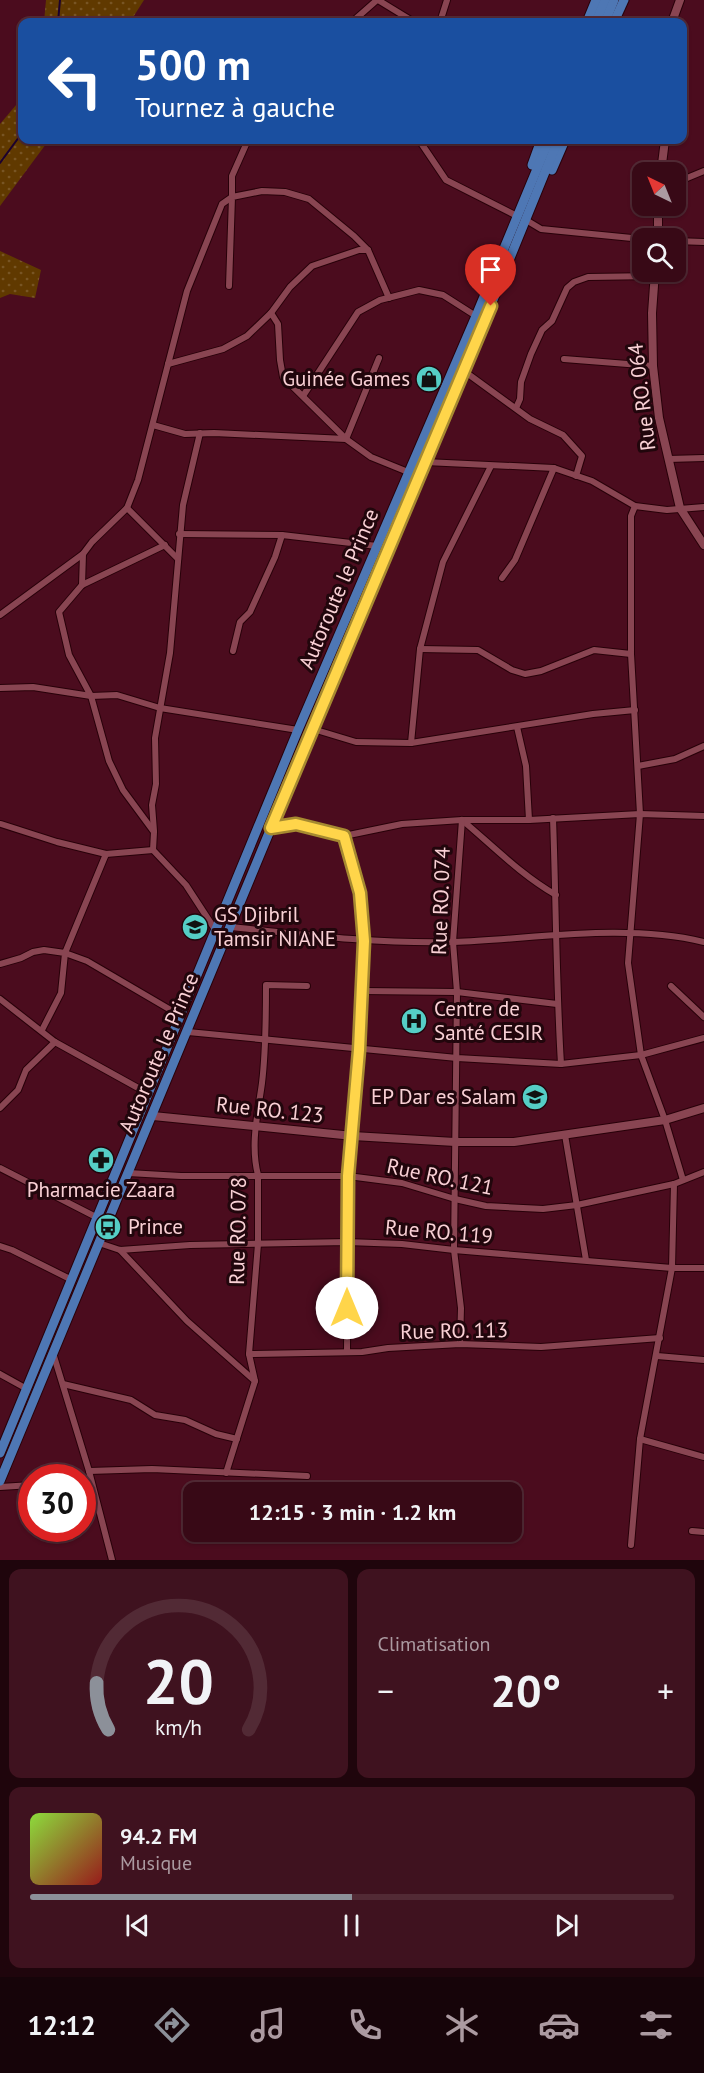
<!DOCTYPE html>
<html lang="fr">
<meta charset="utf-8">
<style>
:root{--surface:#380916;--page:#3f121f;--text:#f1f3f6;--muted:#ab9aa1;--line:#522a35;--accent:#8c9099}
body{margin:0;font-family:"PT Sans",sans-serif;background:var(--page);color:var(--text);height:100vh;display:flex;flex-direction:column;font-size:22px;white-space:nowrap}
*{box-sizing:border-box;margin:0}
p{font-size:20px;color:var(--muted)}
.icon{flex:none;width:33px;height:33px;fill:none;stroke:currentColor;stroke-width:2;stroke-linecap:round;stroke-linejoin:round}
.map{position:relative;height:1560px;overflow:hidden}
.panel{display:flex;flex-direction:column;gap:9px;padding:9px;background:#1f050c;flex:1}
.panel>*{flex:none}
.guide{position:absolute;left:18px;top:18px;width:669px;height:126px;border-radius:12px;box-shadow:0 2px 4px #0004,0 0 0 2px var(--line);background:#1a4fa0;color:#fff;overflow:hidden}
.needle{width:39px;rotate:317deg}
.controls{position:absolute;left:632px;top:162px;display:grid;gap:12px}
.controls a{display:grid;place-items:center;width:54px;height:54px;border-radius:12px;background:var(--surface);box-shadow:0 2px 4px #0004,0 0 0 2px var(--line);font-size:30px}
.speed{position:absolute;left:18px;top:1464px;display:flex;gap:12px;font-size:30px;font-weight:700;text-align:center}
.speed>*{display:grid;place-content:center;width:78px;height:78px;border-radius:50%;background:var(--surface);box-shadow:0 2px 4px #0004,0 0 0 2px var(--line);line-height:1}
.speed .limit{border:9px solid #d22;background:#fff;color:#111}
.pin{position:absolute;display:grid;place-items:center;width:51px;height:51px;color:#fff;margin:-62px -26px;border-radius:50% 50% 50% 0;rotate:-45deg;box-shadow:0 0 6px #0007}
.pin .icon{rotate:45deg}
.me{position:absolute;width:66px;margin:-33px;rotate:0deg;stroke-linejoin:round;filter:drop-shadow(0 0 4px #0008)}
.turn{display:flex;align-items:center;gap:21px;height:126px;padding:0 18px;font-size:27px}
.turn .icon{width:78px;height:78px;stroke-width:2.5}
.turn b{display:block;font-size:42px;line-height:51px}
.big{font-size:45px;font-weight:700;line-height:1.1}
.panel .widget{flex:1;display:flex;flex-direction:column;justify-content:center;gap:9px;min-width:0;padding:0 21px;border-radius:12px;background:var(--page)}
.panel .dial{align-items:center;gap:0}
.dial svg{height:156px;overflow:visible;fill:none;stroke:var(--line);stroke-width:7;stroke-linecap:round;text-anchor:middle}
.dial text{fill:var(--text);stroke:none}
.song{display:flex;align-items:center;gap:18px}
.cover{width:72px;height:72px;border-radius:9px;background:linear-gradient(135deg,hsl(90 70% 55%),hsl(0 70% 35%))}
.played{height:6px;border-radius:3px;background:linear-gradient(90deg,var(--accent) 50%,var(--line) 50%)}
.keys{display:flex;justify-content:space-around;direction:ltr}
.heat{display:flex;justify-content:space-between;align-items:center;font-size:33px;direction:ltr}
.panel .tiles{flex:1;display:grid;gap:9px;grid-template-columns:1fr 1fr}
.widget:last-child{grid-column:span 2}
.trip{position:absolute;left:183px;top:1482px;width:339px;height:60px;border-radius:12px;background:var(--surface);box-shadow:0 2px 4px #0004,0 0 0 2px var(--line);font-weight:700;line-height:60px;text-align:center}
.tab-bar{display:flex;height:96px;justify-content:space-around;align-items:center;background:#160409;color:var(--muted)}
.tab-bar .icon{width:42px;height:42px}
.tab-bar .on{color:var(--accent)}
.tab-bar b{font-size:27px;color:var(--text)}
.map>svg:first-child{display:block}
.grass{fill:url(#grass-dots)}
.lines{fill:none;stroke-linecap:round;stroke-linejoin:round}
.stream{stroke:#1c002e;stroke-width:2}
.minor-casing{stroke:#280009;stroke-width:8}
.tertiary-casing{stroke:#280009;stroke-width:10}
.primary-casing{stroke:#280009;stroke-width:11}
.minor{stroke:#894552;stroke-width:6}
.tertiary{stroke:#894552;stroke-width:8}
.primary{stroke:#4e77b4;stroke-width:9}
.route-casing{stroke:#a68a30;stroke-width:15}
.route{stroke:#ffd54a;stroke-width:10}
.labels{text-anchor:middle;stroke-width:6;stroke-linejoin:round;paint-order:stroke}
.poi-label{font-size:21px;fill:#f9d0d5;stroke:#21060c;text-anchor:start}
.street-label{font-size:21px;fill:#f9d0d5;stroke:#21060c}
</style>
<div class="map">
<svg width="704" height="1560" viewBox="0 0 704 1560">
<defs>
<pattern id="grass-dots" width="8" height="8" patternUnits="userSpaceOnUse" patternTransform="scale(1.5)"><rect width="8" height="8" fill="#603900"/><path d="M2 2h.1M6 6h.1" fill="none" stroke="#785524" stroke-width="1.8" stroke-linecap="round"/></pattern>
</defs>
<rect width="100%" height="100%" fill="#4b0c1e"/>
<!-- grass -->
<g class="grass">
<polygon points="46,0 144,0 130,22 44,22"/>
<polygon points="22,98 22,140 49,140 0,206 0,124"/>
<polygon points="0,251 41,270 35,298 10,294 0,298"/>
</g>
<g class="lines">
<!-- stream -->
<g class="stream">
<polyline points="58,22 60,0"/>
<polyline points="0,163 22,133"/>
</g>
<defs>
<g id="minor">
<polyline points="378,0 414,22"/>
<polyline points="352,22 377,0"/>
<polyline points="440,22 447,0"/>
<polyline points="419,140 446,180 517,216"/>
<polyline points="675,183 704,171"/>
<polyline points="526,220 541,229 642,239"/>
<polyline points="675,241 704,242"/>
<polyline points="229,286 232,197 262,191 285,192 309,199 354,236 368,250 389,298"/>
<polyline points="271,313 290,287 312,266 359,250 368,250"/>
<polyline points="564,359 653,366"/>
<polyline points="168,364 223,349 247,336 271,313 278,324 280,360 283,377 346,439 371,457 408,472"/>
<polyline points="464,371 530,419 563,435 582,456 576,476"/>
<polyline points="303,396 358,312 380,300 419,290 443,295 476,316"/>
<polyline points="516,408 520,399 521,382 531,354 542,330 552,321 567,288 574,282 588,277 655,276"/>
<polyline points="153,425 185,434 214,433 346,439 379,358"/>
<polyline points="668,459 704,458"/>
<polyline points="425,462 554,468 592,481 635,506 667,510 704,507"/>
<polyline points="635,506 631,516 631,654 640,814 628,963 641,1055 665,1120 683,1180"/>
<polyline points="127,508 178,559"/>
<polyline points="179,534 282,535 377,546"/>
<polyline points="165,545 82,585 59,612 69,655 91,696 109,761 123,790 154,832 153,850 186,885 216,931"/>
<polyline points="502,578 515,560 554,468"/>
<polyline points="82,585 83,554 92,542 127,508 138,480 187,291 222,204 232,197 232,176 248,140"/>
<polyline points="0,615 83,554"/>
<polyline points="420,649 478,650 512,670 525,674 541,671 594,650 631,654"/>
<polyline points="233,651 240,622 250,612 275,557 282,535"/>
<polyline points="0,688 33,687 91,696 117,695 160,708 298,730"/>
<polyline points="517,727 526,766 529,820"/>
<polyline points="313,729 356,742 411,743 593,714 635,710"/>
<polyline points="411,743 420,649 443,562 491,466"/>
<polyline points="638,766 675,759 704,746"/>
<path d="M553,818c3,82 3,164 8,246"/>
<path d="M462,820c31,26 59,55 94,75"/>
<polyline points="1,824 57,842 106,854 153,850"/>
<polyline points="271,828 296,824 344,836 402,824 462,820 529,820 640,814 704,816"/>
<polyline points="154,831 152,805 156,784 155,738 170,653 183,505 200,433"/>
<polyline points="344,836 360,893 364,941 359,1050 348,1176 347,1352"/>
<polyline points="106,854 65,953 87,961 181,1016"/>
<path d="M232,927c74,8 147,17 222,15 81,-3 170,-19 250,0"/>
<polyline points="0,964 21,958 33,952 44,950 65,953 61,993 42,1030"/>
<polyline points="671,986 704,1017"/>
<polyline points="362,991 457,992 557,1004"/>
<polyline points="0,999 55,1042 149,1094"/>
<polyline points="188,1032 457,1058 561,1064 641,1055 704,1038"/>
<polyline points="0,1108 18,1090 26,1070 55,1042"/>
<polyline points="565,1135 586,1260"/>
<polyline points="0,1168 96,1217"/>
<polyline points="128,1173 181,1176 348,1176 402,1183 455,1199 486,1206 543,1209 577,1205 674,1184 704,1172"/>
<polyline points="99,1243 120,1250 190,1245 347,1242 402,1244 454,1250 672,1268 704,1268"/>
<polyline points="0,1246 12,1250 72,1280"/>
<polyline points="120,1250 187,1321 255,1381"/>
<polyline points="460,1344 461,1308 454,1250 457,992 453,942 462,820"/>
<polyline points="53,1353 89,1471 112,1560"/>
<polyline points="249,1354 362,1352 388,1348 460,1344 541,1347 660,1338"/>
<polyline points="657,1356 704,1360"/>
<polyline points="0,1374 27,1389"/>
<polyline points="63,1384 131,1400 155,1415 185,1420 216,1434 237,1439"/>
<polyline points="640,1439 704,1457"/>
<polyline points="89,1471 152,1469 307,1476"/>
<path d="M226,1473l29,-92 -6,-27 9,-110v-69c-8,-31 0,-62 4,-92 4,-33 4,-65 4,-98l41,1"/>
<polyline points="0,1487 32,1485"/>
<polyline points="692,1531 704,1532"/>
<polyline points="631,1545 640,1439 672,1268 674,1184"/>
</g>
<g id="tertiary">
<polyline points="672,22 680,0"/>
<polyline points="661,172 665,140"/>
<polyline points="658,238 658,206"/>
<polyline points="655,272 652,313 653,366 659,418 680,508 704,545"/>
<polyline points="153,1116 353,1136 455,1142 514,1142 665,1120 704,1108"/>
</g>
<g id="primary">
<polyline points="587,22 596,0"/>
<polyline points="596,22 605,0"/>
<polyline points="605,22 614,0"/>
<polyline points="614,22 624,0"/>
<polyline points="532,165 541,140"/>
<polyline points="552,170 565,140"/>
<polyline points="0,1453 298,730 476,316 549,140"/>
<polyline points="0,1481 271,828 464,371 558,140"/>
</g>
</defs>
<!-- minor casing -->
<use href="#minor" class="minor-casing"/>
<!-- tertiary casing -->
<use href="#tertiary" class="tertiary-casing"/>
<!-- primary casing -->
<use href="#primary" class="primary-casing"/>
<!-- minor -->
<use href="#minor" class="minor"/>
<!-- tertiary -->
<use href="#tertiary" class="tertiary"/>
<!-- primary -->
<use href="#primary" class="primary"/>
</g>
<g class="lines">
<defs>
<polyline id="route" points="347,1308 348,1176 359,1050 364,941 360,893 344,836 296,824 271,828 491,306"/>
</defs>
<!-- route casing -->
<use href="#route" class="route-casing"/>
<!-- route -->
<use href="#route" class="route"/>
</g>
<!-- icons -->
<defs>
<symbol id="shop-disc" viewBox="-11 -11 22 22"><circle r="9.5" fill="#55cec6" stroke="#21060c"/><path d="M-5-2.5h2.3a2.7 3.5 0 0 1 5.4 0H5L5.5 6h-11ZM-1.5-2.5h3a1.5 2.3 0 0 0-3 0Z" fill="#111"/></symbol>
<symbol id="school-disc" viewBox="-11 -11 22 22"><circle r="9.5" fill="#55cec6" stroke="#21060c"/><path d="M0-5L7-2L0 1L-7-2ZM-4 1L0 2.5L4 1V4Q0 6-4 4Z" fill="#111"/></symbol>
<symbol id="hospital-disc" viewBox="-11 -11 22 22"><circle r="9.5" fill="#55cec6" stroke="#21060c"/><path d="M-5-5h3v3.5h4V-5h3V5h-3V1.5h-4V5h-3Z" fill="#111"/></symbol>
<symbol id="pharmacy-disc" viewBox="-11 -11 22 22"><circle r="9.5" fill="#55cec6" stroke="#21060c"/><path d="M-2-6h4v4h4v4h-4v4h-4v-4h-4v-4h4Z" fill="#111"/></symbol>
<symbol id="bus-disc" viewBox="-11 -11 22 22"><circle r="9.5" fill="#55cec6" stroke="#21060c"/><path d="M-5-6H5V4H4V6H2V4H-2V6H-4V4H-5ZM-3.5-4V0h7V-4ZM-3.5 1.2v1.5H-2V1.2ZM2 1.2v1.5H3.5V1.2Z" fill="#111"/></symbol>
</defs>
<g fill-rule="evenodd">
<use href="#shop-disc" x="414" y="364" width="30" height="30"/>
<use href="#school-disc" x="180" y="912" width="30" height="30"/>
<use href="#hospital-disc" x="399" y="1006" width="30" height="30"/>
<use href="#school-disc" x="520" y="1082" width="30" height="30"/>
<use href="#pharmacy-disc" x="86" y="1145" width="30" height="30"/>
<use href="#bus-disc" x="93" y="1212" width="30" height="30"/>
</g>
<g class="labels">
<!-- poi labels -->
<g class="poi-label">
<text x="410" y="386" text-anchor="end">Guinée Games</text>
<text x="214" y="922">GS Djibril<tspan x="214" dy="24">Tamsir NIANE</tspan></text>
<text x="434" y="1016">Centre de<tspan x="434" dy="24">Santé CESIR</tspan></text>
<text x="516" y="1104" text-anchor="end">EP Dar es Salam</text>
<text x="101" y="1197" text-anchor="middle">Pharmacie Zaara</text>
<text x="128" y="1234">Prince</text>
</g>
<!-- street labels -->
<g class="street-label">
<text transform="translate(642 397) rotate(-97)" y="7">Rue RO. 064</text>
<text transform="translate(339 589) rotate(-67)" y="7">Autoroute le Prince</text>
<text transform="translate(441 901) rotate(-88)" y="7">Rue RO. 074</text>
<text transform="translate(159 1053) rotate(-67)" y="7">Autoroute le Prince</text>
<text transform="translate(270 1110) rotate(6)" y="7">Rue RO. 123</text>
<text transform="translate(440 1177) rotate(12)" y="7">Rue RO. 121</text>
<text transform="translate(238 1231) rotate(-89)" y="7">Rue RO. 078</text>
<text transform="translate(439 1232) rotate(5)" y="7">Rue RO. 119</text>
<text transform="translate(454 1331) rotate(-1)" y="7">Rue RO. 113</text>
</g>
</g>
</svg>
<div class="controls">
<a><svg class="needle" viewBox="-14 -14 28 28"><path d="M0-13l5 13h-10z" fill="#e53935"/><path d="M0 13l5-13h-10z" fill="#ab9aa1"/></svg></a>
<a><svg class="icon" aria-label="search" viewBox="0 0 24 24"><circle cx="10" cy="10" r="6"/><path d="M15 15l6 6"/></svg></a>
</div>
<div class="speed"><div class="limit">30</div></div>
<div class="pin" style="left:491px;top:306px;background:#d93025"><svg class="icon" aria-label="arrive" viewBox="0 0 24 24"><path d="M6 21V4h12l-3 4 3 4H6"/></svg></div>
<svg class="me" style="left:347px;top:1308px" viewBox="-20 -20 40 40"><circle r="19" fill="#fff"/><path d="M0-13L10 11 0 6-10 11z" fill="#ffd54a"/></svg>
<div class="trip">12:15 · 3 min · 1.2 km</div>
<div class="guide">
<div class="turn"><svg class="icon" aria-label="left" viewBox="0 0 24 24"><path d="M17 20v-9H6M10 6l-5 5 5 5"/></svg><div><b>500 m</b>Tournez à gauche</div></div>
</div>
</div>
<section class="panel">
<div class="tiles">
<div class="widget dial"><svg viewBox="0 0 100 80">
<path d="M14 69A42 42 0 1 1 86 69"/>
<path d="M14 69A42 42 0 0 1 8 45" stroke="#8c9099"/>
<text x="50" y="56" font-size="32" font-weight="700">20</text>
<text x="50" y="72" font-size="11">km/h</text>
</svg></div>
<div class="widget"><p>Climatisation</p>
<div class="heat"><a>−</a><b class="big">20°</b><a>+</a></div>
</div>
<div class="widget">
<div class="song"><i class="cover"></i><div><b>94.2 FM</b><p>Musique</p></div></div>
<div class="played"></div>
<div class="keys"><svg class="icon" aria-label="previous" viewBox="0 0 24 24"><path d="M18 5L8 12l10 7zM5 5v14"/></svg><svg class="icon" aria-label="pause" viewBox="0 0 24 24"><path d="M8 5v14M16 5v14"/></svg><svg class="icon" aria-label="next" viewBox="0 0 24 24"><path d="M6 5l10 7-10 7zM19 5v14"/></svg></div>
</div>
</div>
</section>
<nav class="tab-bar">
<b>12:12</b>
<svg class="icon on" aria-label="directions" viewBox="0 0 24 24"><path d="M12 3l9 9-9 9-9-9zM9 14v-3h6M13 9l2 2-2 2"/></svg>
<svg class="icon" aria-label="music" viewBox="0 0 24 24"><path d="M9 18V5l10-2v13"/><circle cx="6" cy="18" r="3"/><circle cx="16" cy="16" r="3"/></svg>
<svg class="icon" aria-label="phone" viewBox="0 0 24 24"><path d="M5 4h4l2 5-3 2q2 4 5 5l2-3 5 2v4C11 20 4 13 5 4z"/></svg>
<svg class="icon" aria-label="climate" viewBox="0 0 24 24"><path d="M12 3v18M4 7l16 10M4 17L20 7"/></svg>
<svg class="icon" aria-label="car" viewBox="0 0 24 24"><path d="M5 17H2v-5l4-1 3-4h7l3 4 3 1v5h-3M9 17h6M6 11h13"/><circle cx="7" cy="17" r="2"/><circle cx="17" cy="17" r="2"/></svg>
<svg class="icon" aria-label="filters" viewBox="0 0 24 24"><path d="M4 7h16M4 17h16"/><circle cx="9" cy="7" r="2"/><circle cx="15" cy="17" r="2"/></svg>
</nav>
